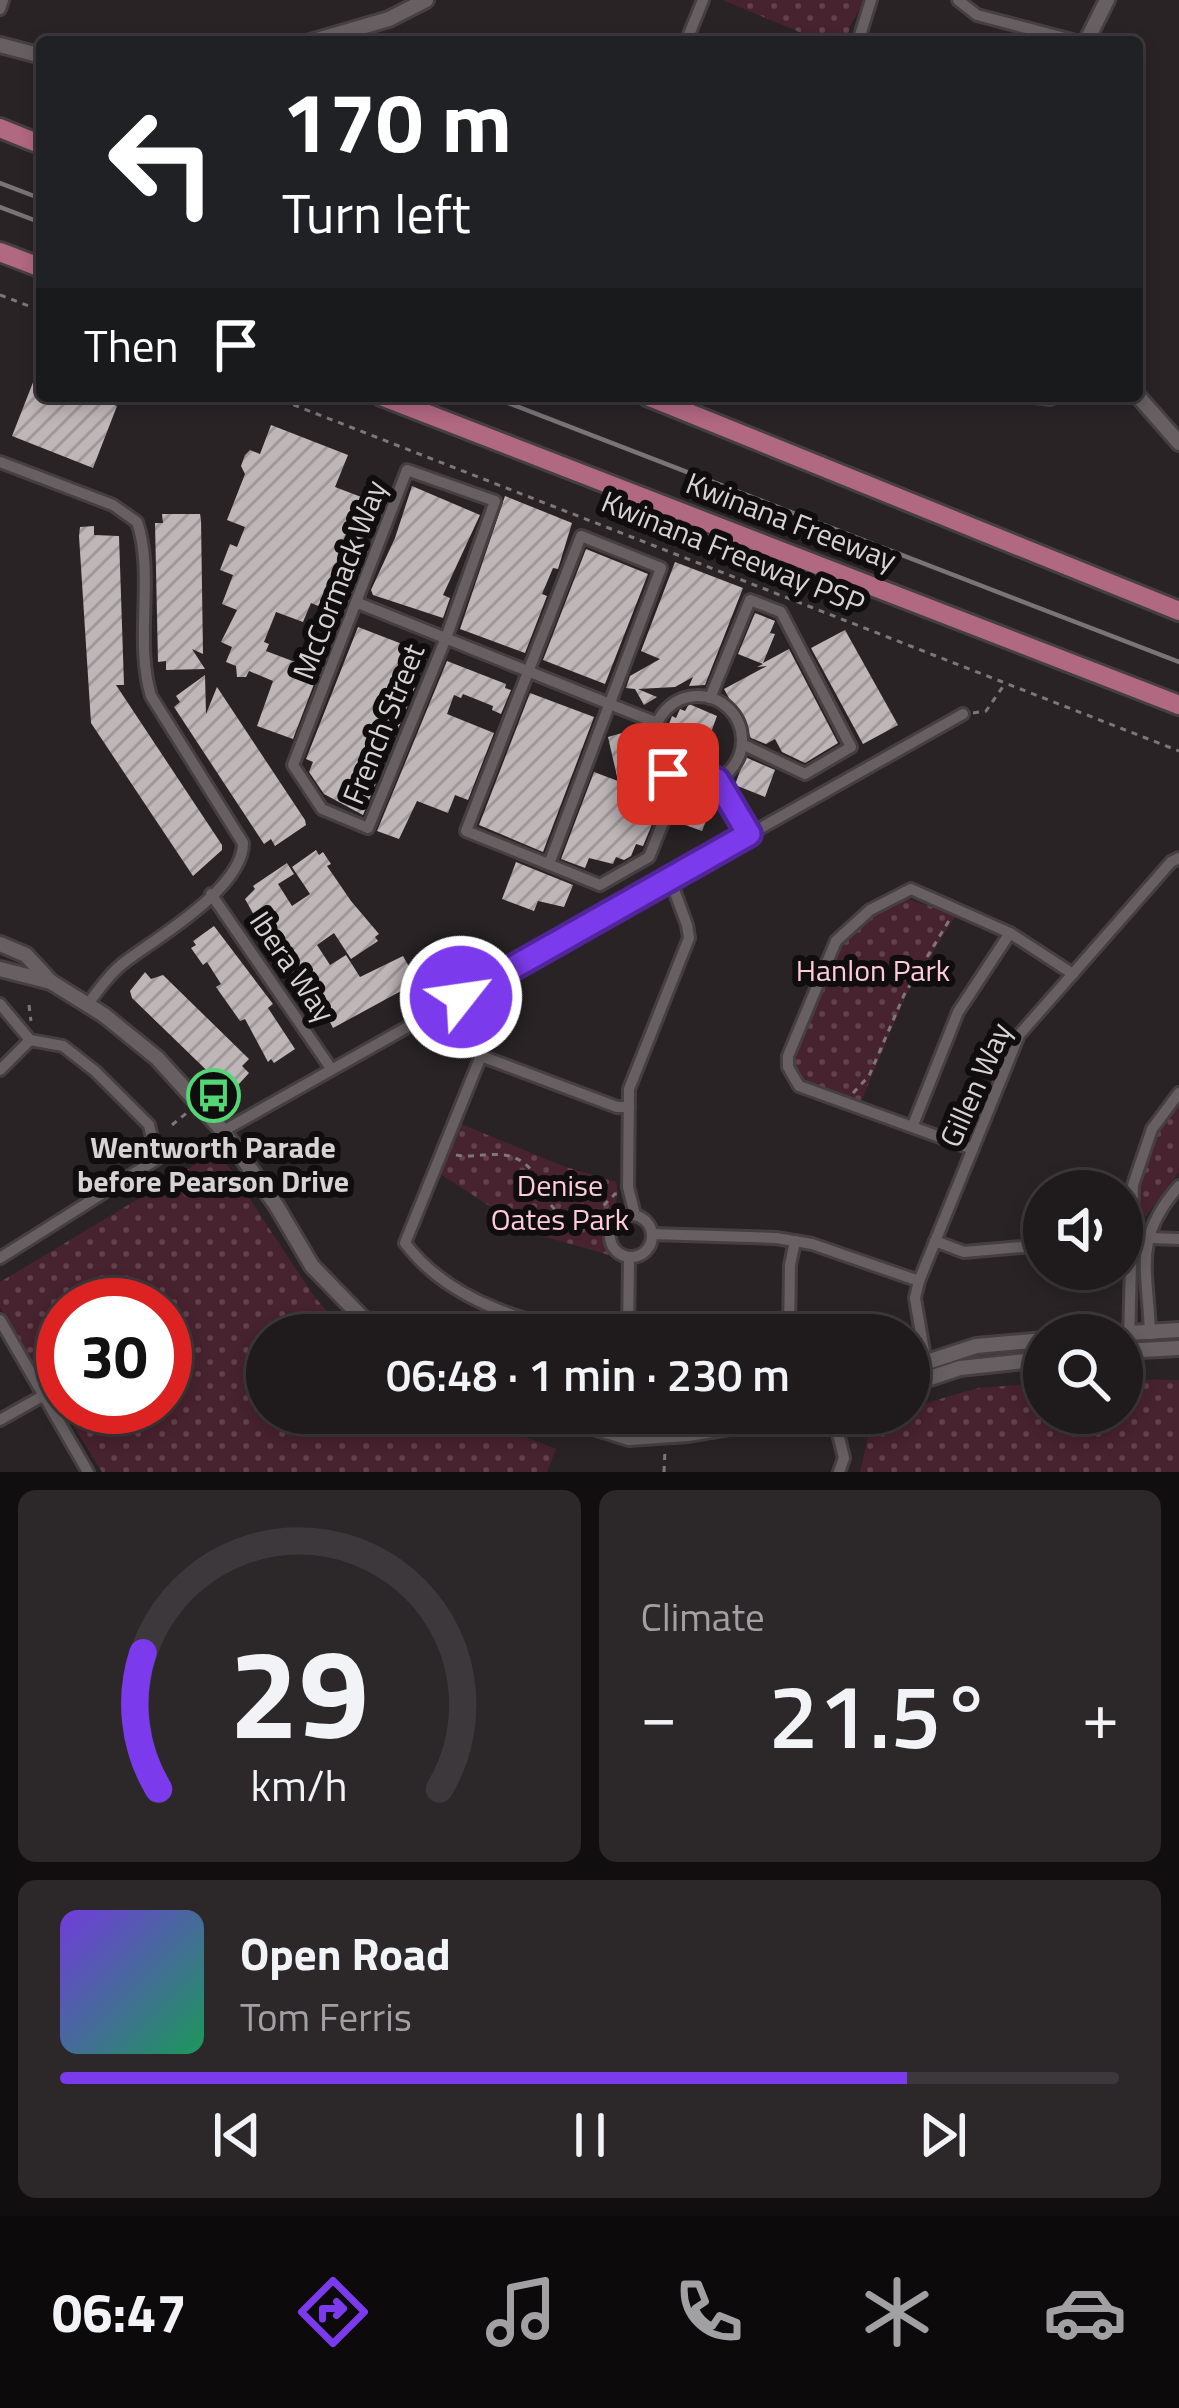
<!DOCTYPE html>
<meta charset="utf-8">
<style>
:root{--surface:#1f1a1c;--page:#2c2729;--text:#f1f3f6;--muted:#a1a1a3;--line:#3c383b;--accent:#7c3aed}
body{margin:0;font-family:"Titillium Web",sans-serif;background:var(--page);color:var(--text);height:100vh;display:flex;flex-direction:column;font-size:45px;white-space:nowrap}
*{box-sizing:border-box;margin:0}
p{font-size:39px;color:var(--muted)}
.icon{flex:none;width:66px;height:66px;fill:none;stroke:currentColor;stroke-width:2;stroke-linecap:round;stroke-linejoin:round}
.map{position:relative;height:1472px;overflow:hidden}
.drawer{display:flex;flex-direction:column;gap:18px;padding:18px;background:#110e0f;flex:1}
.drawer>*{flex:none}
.top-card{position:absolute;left:36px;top:36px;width:1107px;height:366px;border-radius:12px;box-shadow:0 6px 18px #0003,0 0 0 3px var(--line);background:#202124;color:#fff;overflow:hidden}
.tools{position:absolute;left:1023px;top:1170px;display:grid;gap:24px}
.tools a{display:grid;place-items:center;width:120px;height:120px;border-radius:50%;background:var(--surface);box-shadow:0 6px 18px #0003,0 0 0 3px var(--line);font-size:60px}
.speed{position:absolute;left:36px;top:1278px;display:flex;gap:24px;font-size:60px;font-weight:700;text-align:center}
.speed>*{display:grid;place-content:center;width:156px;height:156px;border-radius:50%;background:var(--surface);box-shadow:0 6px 18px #0003,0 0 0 3px var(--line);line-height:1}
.speed .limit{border:18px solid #d22;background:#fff;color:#111}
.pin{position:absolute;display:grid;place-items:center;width:102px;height:102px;color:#fff;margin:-51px;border-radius:24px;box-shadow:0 6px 18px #0006}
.me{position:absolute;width:132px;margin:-66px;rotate:60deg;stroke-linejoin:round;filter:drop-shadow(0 0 9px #0008)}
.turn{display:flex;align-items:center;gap:42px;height:252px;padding:0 48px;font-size:54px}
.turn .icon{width:156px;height:156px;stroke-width:2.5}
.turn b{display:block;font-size:84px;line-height:102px}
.then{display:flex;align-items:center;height:114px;padding:0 48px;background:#0003;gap:24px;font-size:45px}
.big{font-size:90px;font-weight:600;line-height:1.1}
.drawer .tile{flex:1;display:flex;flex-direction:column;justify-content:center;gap:18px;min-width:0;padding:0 42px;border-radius:18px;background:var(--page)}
.drawer .dial{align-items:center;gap:0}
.dial svg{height:312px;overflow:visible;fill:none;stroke:var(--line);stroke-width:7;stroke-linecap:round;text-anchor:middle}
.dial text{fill:var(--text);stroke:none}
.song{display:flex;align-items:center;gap:36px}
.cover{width:144px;height:144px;border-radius:18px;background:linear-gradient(135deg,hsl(260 70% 55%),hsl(150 70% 35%))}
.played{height:12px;border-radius:6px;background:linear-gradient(90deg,var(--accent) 80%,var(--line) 80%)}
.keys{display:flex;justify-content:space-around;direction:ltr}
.heat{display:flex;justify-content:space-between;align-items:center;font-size:66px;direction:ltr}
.drawer .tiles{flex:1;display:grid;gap:18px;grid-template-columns:1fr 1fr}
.tile:last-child{grid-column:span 2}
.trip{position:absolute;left:246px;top:1314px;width:684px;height:120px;border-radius:60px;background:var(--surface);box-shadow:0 6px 18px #0003,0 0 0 3px var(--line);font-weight:600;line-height:120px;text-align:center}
.menu{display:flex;height:192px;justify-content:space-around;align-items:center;background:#0c0a0b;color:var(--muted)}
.menu .icon{width:84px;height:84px}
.menu .selected{color:var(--accent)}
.menu b{font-size:54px;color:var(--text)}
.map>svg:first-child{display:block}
.grass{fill:url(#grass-dots);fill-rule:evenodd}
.building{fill:url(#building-hatch)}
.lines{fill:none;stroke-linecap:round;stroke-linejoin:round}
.minor-casing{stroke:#453f41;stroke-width:16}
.tertiary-casing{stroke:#453f41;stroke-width:20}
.motorway-casing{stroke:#453f41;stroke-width:24}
.path{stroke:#7d7779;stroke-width:3;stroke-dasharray:6 6;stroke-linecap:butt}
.minor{stroke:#675f61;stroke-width:10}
.tertiary{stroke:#675f61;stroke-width:14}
.motorway{stroke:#b16881;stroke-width:18}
.rail{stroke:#797475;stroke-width:4.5}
.route-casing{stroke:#51269a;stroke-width:30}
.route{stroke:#7c3aed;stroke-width:21}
.labels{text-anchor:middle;stroke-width:12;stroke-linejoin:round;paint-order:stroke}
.street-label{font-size:30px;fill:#d7d2d3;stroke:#100d0e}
.park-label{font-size:30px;fill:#ffcada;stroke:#100d0e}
.poi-label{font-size:30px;font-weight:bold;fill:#d7d2d3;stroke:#100d0e}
</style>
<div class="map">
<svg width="1179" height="1472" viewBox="0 0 1179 1472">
<defs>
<pattern id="grass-dots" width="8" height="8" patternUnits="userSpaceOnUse" patternTransform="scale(3)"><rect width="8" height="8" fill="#47222f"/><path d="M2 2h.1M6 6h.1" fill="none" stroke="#61414c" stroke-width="1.8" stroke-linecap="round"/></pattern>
<pattern id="building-hatch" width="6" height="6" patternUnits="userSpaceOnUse" patternTransform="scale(3)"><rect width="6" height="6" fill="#bfb6b8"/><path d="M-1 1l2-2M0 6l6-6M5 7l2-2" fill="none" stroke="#9f989a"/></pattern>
</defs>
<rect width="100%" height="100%" fill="#292325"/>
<!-- grass -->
<g class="grass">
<polygon points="723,0 865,0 850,26 847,42 823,42"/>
<path d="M908,899l48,16 -50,80 -46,109c-26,-10 -63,-14 -66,-45 25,-62 41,-142 114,-160z"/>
<path d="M1179,1103v69l-33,44 -7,-7c-3,-36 16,-80 40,-106z"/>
<path d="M461,1124l102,42 53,16c7,29 -19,41 -7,73l-77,-22 -92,-59z"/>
<path d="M218,1151l95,144 34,40h-80v78h197l92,36 -9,23h-445l-102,-165v-25zM63,1305h102v102h-102z"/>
<polygon points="1122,1379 1179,1380 1179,1472 860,1472 872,1419 909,1413 909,1408 978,1388 1044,1383 1044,1413 1122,1413"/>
</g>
<!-- building -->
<g class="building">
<polygon points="41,362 42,396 92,396 117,406 93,468 12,436"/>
<polygon points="271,425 348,455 335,487 377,503 363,539 369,542 360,564 354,562 338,614 311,603 303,622 276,612 264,642 269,644 266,651 319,671 293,739 257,726 273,681 249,671 246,677 237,677 236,666 226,662 232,647 221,642 237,610 222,604 233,575 220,570 230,544 237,547 245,527 227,520 245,474 241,466 245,455 250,450 260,454"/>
<polygon points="412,486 480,515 443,595 450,598 443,618 373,595 371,590 395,538"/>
<polygon points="505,496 572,523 558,569 553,568 542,594 547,596 525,653 460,629"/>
<polygon points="162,514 200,514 201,520 203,654 192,649 205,669 166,670 166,661 158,662 155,523 163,523"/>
<polygon points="94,526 94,535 119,536 124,685 116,685 222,845 222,850 193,876 91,723 79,536 80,527"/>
<polygon points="586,549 648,574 605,684 543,660"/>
<polygon points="675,562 743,588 705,685 689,686 693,677 675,687 638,689 657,697 644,705 635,689 626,688 630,676 660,659 641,651"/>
<polygon points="755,613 775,621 770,633 775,634 763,663 789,649 838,743 805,763 782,752 775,739 766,744 751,738 724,689 767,666 757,667 763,664 738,654"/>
<polygon points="358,627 423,652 422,656 427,658 363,815 324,794 309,772 313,762 306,759"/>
<polygon points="845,630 898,725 863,744 811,648"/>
<polygon points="447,661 506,684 505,688 511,690 501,714 492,710 493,706 463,694 461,698 454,695 447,714 494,733 468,800 455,795 448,813 417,801 399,839 377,831"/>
<polygon points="205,675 206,714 217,687 305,820 306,825 275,846 271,839 264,844 174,707 180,702 176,696"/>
<polygon points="530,693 594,717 543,852 479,825"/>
<polygon points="689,704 717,716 701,760 694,764 690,774 665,763 672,747 663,739 672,716 676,718 680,709 685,711"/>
<polygon points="636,729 643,755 634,751 646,764 649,774 651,769 668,786 643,846 636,844 631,856 624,860 616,857 613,864 589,858 585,868 561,859 594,772 618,781 608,737"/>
<polygon points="745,757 775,770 765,797 735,785"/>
<polygon points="687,790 714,801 702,831 674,821"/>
<polygon points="316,850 319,855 323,852 331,864 327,866 351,901 379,934 375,937 378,941 351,959 334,933 317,945 330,965 346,955 360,977 403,956 416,979 414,984 333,1028 325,1012 314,1018 309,1009 321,1000 309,982 303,985 295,977 266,925 263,921 259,924 245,899 255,889 253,886 287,863 294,874 278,884 292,906 310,894 292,867"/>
<polygon points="516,862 573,885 564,907 538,901 534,911 502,899"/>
<polygon points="214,926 273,1004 268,1008 295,1049 274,1063 271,1059 268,1062 245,1019 240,1021 216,987 221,984 207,962 203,965 191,948 196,945 193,941"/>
<polygon points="145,972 151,979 163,975 249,1059 242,1066 249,1073 238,1085 228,1091 132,998 130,991"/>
</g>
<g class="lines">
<defs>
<g id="minor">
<polyline points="958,0 977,15 1080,42"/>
<polyline points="0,9 3,0"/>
<polyline points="686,42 703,0"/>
<polyline points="858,42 871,0"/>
<polyline points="1027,396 1050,399 1058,396"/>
<path d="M0,462l113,43 24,17c18,52 -3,119 14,174l92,147c0,45 -85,94 -117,118 -15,11 -27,28 -38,43"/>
<polygon points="407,470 495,501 446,638 368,828 322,809 293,765"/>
<polyline points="358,603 657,723"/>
<circle cx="698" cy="740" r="44"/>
<polyline points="710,698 750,600 781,612 851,747 805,774 742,744"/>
<polyline points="717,780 749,834"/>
<polyline points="549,864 661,568 581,536 466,831 600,885 649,857 680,781"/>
<polyline points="211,894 330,1067"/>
<path d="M461,997l18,33 2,26 -76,187c45,60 129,84 201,92"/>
<polyline points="0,1004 30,1040 63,1046 95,1071 149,1125 157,1159 0,1258"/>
<polyline points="481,1056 617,1107 629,1107"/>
<polyline points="0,1070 30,1040"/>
<polyline points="913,1125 958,1012 1010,933"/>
<polyline points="223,1131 963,714"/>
<polyline points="973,1149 799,1086 788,1067 788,1056 836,941 870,910 911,889 1010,933 1073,974"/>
<circle cx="631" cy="1236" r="21"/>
<polyline points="635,1215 628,1187 629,1089 689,938 687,925 670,879"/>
<polyline points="652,1234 776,1238 812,1244 919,1281"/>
<polyline points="1122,1237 1179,1239"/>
<polyline points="935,1241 964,1252 1044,1245"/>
<polyline points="0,1320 88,1472"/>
<path d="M1150,1334c-2,-66 -18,-94 29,-148"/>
<polyline points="628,1335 629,1257"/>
<polyline points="789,1335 790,1265 795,1241"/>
<polyline points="1129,1341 1133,1185 1152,1129 1179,1093"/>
<polyline points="927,1369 915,1298 919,1281 1019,1035 1171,862 1179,858"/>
<polyline points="833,1413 844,1458 839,1472"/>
<polyline points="0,1420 46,1394"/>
</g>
<g id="tertiary">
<polyline points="310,42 389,19 426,0"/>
<polyline points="1086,42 1107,0"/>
<polyline points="0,45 42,56"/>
<polyline points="1137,395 1179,443"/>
<polyline points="0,944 26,955 51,982"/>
<polyline points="0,969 51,982 104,1015 157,1058 223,1131 276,1205 312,1266 379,1335"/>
<polyline points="1095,1335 1179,1330"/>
<polyline points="1122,1351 1179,1348"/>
<polyline points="909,1368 976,1346 1044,1340"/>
<polyline points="909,1385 960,1368 1044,1359"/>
<polyline points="549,1413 629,1438 688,1434 814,1413"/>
<polyline points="578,1417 719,1413"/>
</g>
<g id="motorway">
<polyline points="0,128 42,145"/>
<polyline points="0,252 42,268"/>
<polyline points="381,396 1179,705"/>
<polyline points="647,396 1179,611"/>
</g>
</defs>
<!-- minor casing -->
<use href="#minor" class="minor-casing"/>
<!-- tertiary casing -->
<use href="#tertiary" class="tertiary-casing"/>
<!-- motorway casing -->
<use href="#motorway" class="motorway-casing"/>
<!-- path -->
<g class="path">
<polyline points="0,295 42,311"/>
<polyline points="271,396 1179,751"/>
<polyline points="973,713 986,711 1004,685"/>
<polyline points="29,1005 31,1021"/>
<polyline points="853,1093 869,1076 904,995 950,919"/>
<polyline points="172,1125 189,1111"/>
<path d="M456,1155c21,4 45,-7 65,6 33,21 15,68 75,52l20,-20"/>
<polyline points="664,1472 665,1450"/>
</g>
<!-- minor -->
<use href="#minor" class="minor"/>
<!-- tertiary -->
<use href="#tertiary" class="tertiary"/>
<!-- motorway -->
<use href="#motorway" class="motorway"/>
<!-- rail -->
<g class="rail">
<polyline points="0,183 42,199"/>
<polyline points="0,207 42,223"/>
<polyline points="490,396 1179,662"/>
</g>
</g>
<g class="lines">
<defs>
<polyline id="route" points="461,997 749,834 717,780 692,784 668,774"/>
</defs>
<!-- route casing -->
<use href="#route" class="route-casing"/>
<!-- route -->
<use href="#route" class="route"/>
</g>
<!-- icons -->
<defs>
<symbol id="bus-ring" viewBox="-11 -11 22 22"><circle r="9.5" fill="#100d0e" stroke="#53d673" stroke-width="1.5"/><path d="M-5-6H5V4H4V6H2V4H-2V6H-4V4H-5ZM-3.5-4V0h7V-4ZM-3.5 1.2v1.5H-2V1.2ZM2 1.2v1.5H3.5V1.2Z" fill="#53d673"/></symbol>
</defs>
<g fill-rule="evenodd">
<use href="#bus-ring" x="184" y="1066" width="59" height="59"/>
</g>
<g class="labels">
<!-- street labels -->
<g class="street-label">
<text transform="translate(791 522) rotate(21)" y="10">Kwinana Freeway</text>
<text transform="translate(733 553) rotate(22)" y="10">Kwinana Freeway PSP</text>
<text transform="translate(340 580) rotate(-69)" y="10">McCormack Way</text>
<text transform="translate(384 724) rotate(-68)" y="10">French Street</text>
<text transform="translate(292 967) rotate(56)" y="10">Ibera Way</text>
<text transform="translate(976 1085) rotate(-66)" y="10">Gillen Way</text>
</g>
<!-- park labels -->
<g class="park-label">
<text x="873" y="981">Hanlon Park</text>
<text x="560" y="1196">Denise<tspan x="560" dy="34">Oates Park</tspan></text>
</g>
<!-- poi labels -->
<g class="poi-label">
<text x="213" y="1158">Wentworth Parade<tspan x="213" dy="34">before Pearson Drive</tspan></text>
</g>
</g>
</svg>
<div class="tools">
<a><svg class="icon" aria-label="sound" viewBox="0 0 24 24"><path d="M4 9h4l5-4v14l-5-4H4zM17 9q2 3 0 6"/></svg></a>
<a><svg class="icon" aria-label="search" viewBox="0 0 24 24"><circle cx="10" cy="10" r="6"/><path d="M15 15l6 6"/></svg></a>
</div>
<div class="speed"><div class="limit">30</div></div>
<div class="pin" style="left:668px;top:774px;background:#d93025"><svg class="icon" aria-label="arrive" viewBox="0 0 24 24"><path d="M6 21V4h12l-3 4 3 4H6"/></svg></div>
<svg class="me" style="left:461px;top:997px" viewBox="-20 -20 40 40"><circle r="17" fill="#7c3aed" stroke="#fff" stroke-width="3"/><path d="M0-11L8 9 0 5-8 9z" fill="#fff"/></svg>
<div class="trip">06:48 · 1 min · 230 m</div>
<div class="top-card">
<div class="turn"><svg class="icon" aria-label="left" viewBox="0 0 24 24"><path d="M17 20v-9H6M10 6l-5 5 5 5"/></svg><div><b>170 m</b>Turn left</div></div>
<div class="then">Then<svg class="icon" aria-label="arrive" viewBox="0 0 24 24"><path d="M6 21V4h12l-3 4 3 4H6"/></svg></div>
</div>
</div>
<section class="drawer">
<div class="tiles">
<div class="tile dial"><svg viewBox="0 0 100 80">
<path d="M14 69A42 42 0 1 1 86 69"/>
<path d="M14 69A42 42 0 0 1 10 34" stroke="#7c3aed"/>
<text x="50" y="56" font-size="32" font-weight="700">29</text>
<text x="50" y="72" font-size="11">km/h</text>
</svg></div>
<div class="tile"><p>Climate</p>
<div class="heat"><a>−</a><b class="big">21.5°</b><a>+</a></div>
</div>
<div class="tile">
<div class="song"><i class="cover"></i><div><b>Open Road</b><p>Tom Ferris</p></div></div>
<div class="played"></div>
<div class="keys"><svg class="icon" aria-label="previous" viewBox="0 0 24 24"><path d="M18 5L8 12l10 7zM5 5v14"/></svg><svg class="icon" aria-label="pause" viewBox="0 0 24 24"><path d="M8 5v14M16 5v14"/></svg><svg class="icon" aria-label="next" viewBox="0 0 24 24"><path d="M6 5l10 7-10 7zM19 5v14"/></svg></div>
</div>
</div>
</section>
<nav class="menu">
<b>06:47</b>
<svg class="icon selected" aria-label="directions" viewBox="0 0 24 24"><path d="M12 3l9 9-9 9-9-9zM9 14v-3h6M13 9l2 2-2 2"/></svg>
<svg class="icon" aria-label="music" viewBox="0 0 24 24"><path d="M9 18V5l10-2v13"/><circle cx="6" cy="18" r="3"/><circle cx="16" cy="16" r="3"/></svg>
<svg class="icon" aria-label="phone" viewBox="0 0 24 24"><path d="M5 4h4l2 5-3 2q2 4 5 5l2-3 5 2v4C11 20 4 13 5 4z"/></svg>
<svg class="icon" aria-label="climate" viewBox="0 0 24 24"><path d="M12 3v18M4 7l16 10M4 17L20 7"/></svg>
<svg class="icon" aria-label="car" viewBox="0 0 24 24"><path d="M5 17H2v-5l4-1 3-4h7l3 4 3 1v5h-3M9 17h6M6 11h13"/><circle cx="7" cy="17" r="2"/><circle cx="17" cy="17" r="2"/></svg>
</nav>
